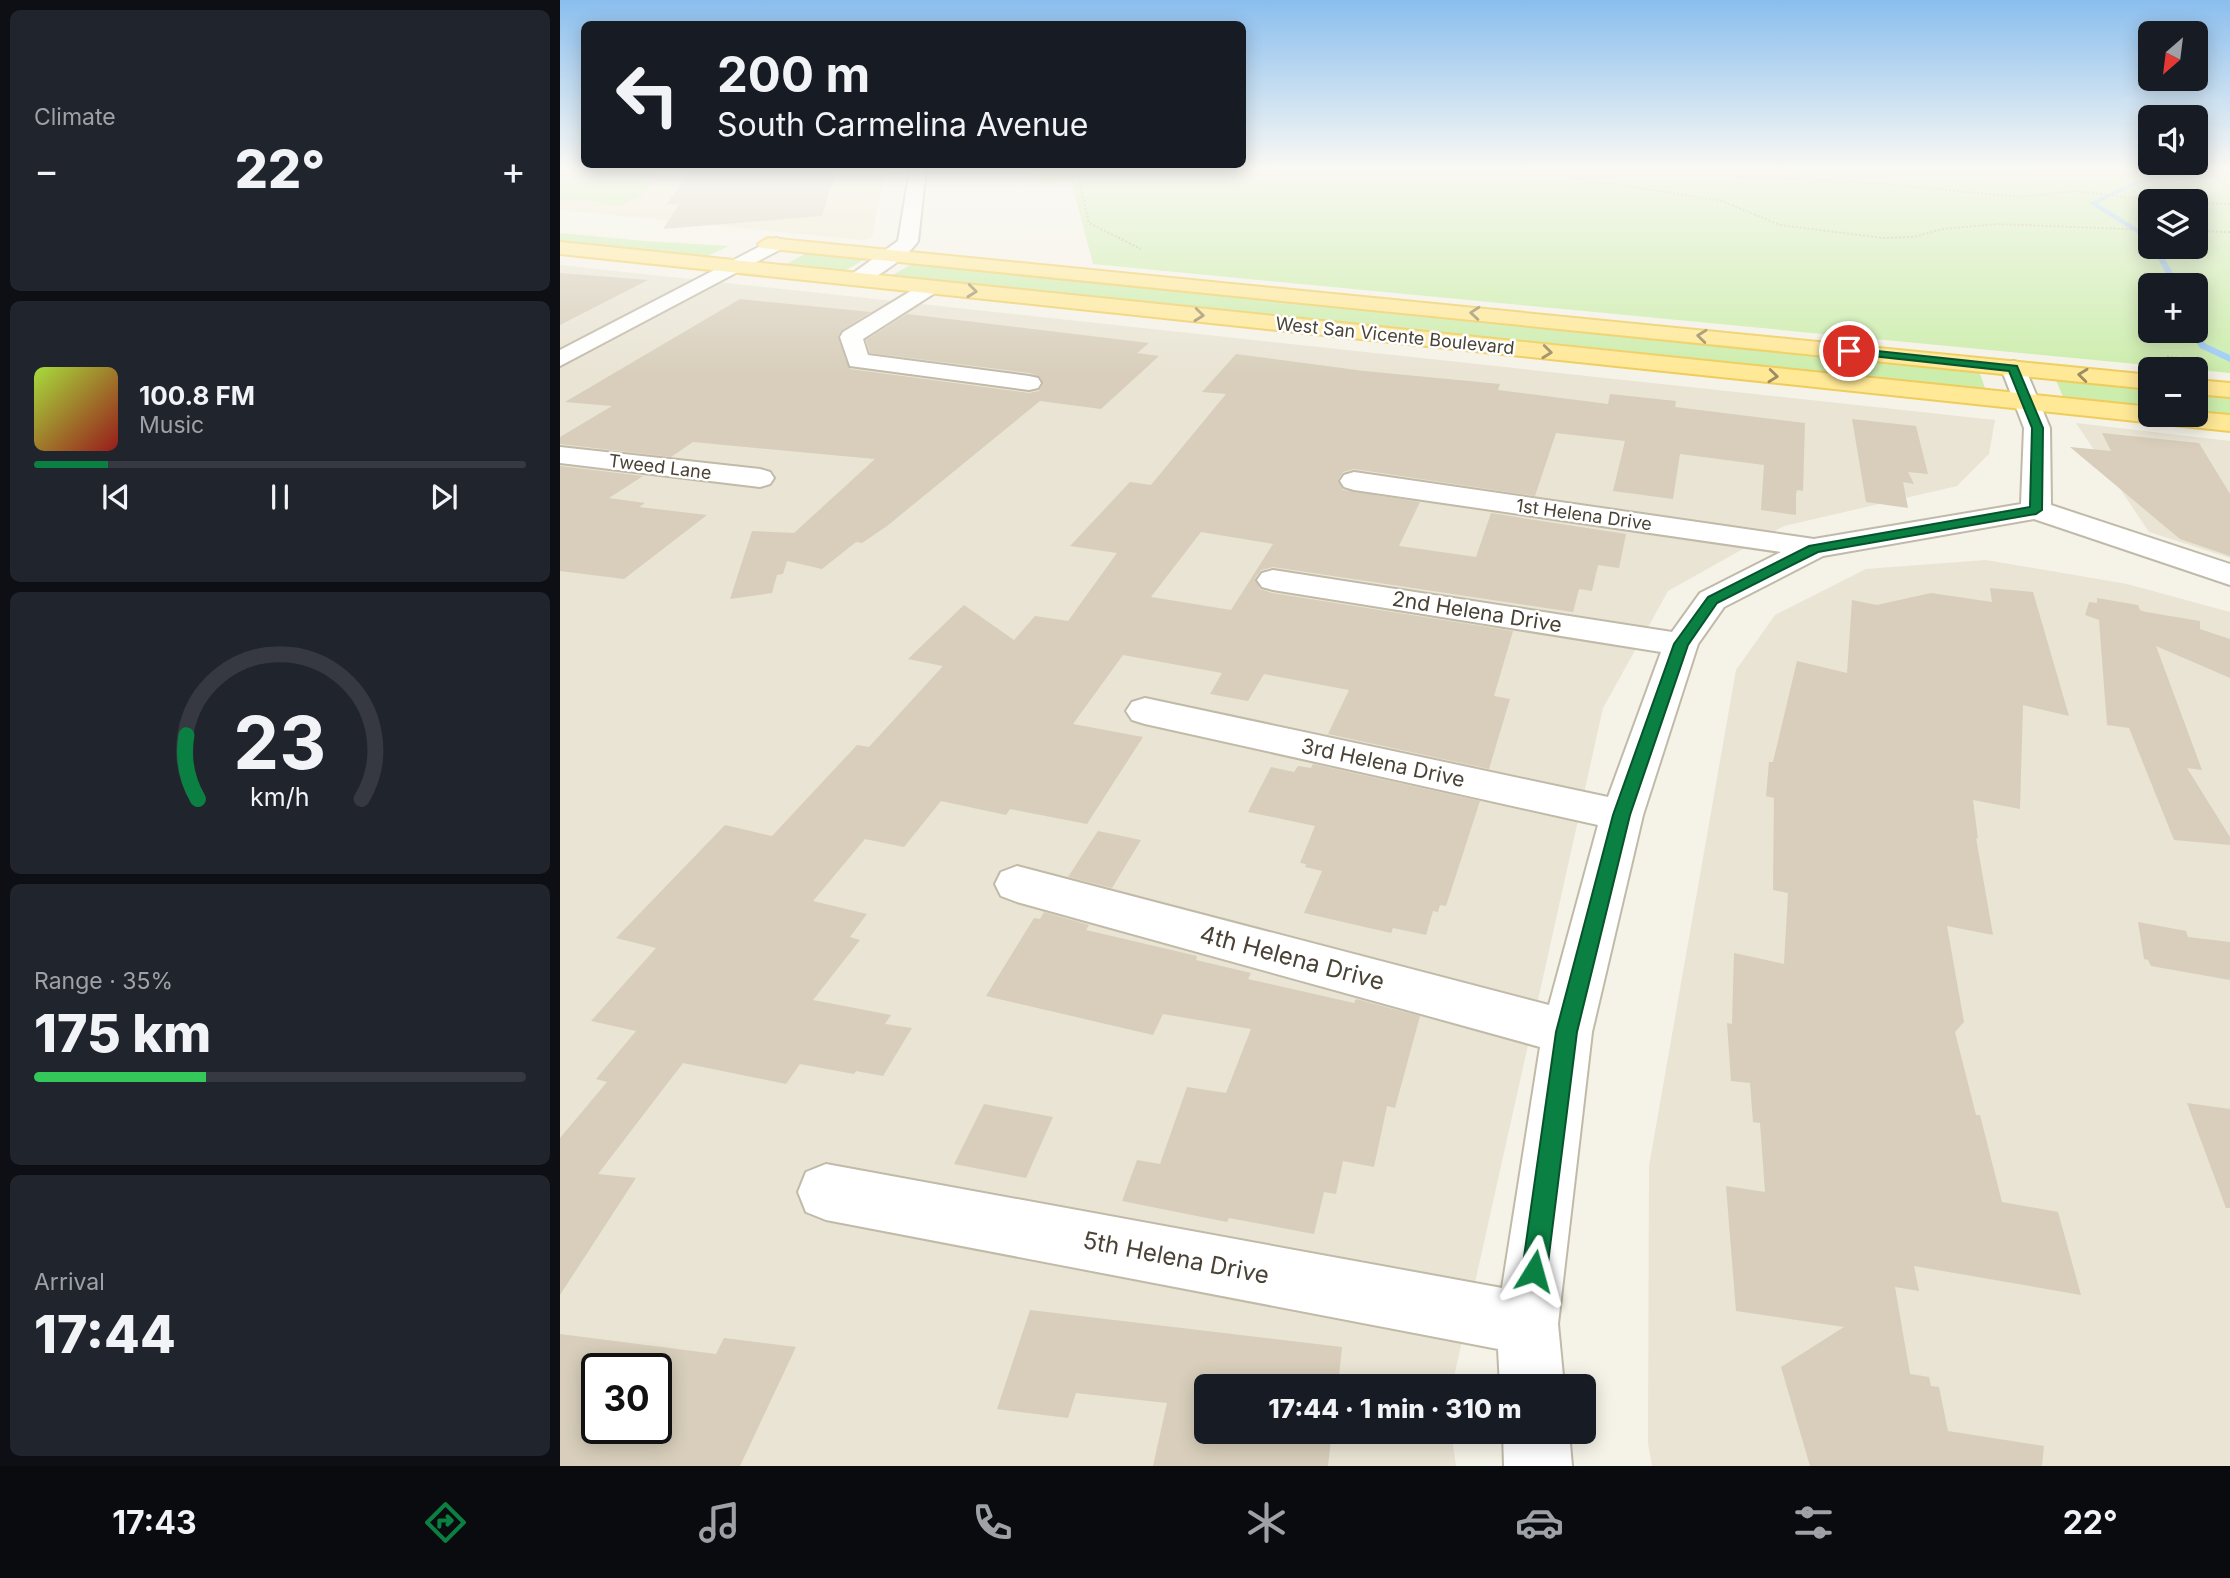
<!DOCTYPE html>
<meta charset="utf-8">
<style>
:root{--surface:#171b24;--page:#20242c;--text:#f1f3f6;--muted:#9ea1a6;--line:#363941;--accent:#0b8043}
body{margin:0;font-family:Inter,sans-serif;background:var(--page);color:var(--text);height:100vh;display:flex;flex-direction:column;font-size:26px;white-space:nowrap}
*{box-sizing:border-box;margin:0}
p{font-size:23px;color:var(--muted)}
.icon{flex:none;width:38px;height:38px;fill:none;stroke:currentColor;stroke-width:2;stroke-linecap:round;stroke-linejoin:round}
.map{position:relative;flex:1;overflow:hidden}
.drawer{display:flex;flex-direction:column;gap:10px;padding:10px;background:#0d0f14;width:560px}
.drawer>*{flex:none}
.guide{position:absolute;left:21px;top:21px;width:665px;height:147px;border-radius:10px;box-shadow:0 4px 18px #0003;background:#171b24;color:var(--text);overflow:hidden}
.needle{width:46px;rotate:208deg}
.tools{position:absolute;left:1578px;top:21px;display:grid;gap:14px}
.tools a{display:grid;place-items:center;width:70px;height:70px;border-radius:10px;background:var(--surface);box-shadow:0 4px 18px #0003;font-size:35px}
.speed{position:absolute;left:21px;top:1353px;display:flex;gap:14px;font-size:35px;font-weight:700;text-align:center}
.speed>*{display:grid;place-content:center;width:91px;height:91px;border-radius:50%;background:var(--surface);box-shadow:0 4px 18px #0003;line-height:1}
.speed .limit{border:4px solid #111;border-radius:10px;background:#fff;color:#111}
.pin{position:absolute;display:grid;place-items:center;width:60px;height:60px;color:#fff;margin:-30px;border:4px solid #fff;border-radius:50%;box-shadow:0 2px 7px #0007}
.me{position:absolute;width:77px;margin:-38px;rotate:8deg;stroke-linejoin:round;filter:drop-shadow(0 0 5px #0008)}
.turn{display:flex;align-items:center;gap:24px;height:147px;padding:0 21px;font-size:32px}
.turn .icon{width:91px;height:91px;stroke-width:2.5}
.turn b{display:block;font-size:49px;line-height:60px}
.big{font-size:52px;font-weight:800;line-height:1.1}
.drawer .card{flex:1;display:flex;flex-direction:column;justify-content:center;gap:10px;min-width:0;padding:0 24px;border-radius:10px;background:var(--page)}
.drawer .dial{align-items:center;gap:0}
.dial svg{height:182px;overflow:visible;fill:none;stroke:var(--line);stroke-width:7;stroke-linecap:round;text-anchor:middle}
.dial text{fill:var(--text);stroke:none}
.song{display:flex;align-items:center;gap:21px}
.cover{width:84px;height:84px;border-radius:10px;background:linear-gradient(135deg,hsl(80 70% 55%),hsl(0 70% 35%))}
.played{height:7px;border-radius:4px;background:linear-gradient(90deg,var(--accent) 15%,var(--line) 15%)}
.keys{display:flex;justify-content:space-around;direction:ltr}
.heat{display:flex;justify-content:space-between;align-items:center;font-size:38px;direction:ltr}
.charge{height:10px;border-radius:5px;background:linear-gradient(90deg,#34c759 35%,var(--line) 0)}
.trip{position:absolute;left:634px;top:1374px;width:402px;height:70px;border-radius:10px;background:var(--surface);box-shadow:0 4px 18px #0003;font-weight:800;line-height:70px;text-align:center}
.tab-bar{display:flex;height:112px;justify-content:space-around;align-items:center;background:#090b0e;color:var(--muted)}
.tab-bar .icon{width:49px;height:49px}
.tab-bar .active{color:var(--accent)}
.tab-bar b{font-size:32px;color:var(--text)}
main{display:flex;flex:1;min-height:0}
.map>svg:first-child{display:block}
.residential{fill:#e9e4d4;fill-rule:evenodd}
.education{fill:#efe8cf}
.green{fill:#ccedac;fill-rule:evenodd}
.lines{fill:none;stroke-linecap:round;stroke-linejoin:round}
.stream{fill:#9dcdf7;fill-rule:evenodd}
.building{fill:#d8cebb;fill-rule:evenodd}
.minor-casing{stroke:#c1baa8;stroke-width:4}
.major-casing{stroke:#efcc5b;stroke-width:4}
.path-far1{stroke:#c5b898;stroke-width:2;stroke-dasharray:2 2;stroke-linecap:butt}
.path{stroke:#c5b898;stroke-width:2.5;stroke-dasharray:2 2;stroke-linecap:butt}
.minor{fill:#fff;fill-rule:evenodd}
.major{fill:#ffe896;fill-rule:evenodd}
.oneway{stroke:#9b8d61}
.route{fill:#0b8043;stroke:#07532c;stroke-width:2}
.labels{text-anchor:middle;stroke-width:5;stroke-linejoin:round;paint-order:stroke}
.far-street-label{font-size:18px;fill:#494235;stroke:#fff}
.street-label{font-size:21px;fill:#494235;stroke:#fff}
.near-street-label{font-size:24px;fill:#494235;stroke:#fff}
</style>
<main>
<section class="drawer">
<div class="card"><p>Climate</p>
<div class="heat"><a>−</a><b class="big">22°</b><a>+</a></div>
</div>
<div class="card">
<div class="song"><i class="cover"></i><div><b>100.8 FM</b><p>Music</p></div></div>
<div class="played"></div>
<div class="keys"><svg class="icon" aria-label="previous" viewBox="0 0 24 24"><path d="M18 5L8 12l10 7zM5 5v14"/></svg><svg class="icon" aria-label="pause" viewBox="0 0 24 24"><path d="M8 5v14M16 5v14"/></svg><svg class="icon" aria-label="next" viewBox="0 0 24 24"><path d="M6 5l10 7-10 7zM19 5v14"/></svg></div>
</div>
<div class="card dial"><svg viewBox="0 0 100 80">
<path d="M14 69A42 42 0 1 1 86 69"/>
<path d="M14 69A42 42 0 0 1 9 41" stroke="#0b8043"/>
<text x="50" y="56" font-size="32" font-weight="700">23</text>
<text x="50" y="72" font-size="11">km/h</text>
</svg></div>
<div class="card"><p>Range · 35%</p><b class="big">175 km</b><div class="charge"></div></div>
<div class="card"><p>Arrival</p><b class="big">17:44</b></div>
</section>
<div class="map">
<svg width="1670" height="1466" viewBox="0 0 1670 1466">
<rect width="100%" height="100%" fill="#f5f2e7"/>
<!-- residential -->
<g class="residential">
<path d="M0,265l1435,155 -6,34 -32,32 -173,40 -116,65 -65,117 -151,678h-246v46h245l5,34h-896zM37,1368h59v60h-59z"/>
<polygon points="1516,423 1670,441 1670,558 1589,532"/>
<polygon points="1426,560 1567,584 1670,612 1670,1466 1092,1466 1088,1443 1089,1166 1176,670 1215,615 1306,569"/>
</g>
<!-- education -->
<polygon class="education" points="0,169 326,169 312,237 303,240 0,210"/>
<!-- green -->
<g class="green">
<polygon points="0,169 107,169 79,181 92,184 80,197 57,206 24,199 0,202 7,200 0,199"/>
<path d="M476,169h1194v204l-1137,-109 -22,-83 -30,3zM1591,201h45v46h-45zM1591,285h45v46h-45z"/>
<polygon points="0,233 84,241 169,246 143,258 0,243"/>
<polygon points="247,253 305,259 281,273 223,266"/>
<polygon points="352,264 1419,371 1426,391 329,277"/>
<polygon points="1495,378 1591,388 1591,408 1504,399"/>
<polygon points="1636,393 1670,396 1670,416 1636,413"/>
</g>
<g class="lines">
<!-- stream -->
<g class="stream">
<polygon points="1635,169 1644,169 1578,184 1537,203 1591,237 1591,242 1529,203 1574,182"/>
<polygon points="1592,247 1598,247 1620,285 1612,285"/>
<polygon points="1636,330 1646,344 1670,355 1670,362 1640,348 1629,331"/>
</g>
</g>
<!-- building -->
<g class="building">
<polygon points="131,169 277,169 262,216 103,229 119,204 106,205"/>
<polygon points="0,273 88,280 0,325"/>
<polygon points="180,299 311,312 282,330 278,336 290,369 469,393 479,391 483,384 480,377 470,373 310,353 306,340 347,314 589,343 577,353 599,356 541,409 480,401 327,526 302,543 296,542 262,569 227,561 223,574 217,575 212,593 170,599 192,531 234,533 315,459 133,442 111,457 0,444 0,437 52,406 5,402"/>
<path d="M676,354l128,17 136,13 -2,6 110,14 2,-10 66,7 -1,6 130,16 -2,68 -6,-1 -1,4v21l-35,-5 3,-45 -84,-11 -7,45 -60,-8 12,-50 -69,-8 -21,63 -181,-27 -11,3 -5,8 5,10 77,12 -21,44 77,11 15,-44 135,21 -7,34 -21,-3 -6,26 -13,-2 -6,23 -300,-45 -12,3 -6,8 5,11 12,4 241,38 -19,65 16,3 -21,70 -161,-35 21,-44 -85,-16 -16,27 -38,-7 12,-21 -99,-18 -50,69 70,13 -56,87 -77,-15 -4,6 -65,-14 -37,46 -39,-8 -52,62 54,13 -17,23 10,3 -47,60 78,15 -6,9 27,4 -29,48 -27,-5 -2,3 -54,-10 -14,20 -103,-21 -85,111 38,4 -76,117v-157l47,-56 -11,-3 40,-48 -45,-10 65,-73 -40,-10 109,-113 47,11 85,-91 12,2 74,-81 -35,-7 56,-54 50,35 21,-24 33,5 49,-68 -47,-7 60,-64 21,3 75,-91 -24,-2zM641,532l72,12 -42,66 -80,-13z"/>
<polygon points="1292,419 1356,426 1368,474 1348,472 1354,484 1343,482 1348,508 1306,502"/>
<polygon points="1542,433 1639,443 1670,494 1670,556 1620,539 1510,447 1551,451"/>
<polygon points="0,466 83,476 49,498 85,503 79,507 147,515 64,579 0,571"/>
<polygon points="1430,588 1473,592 1509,716 1463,705 1460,809 1413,800 1418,839 1416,838 1433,935 1387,926 1404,1022 1395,1032 1416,1115 1420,1115 1442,1202 1498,1212 1521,1295 1354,1266 1359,1291 1335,1287 1350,1374 1369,1377 1371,1386 1379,1387 1388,1431 1484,1446 1482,1466 1250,1466 1221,1367 1284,1327 1176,1311 1166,1186 1205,1192 1200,1123 1193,1122 1190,1083 1171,1081 1167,1023 1172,1024 1174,953 1224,964 1228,893 1213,890 1214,798 1206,796 1209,762 1213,762 1237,661 1287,673 1292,600 1317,605 1371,593 1432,602"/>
<polygon points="1537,598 1578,605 1580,610 1586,612 1640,621 1640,629 1670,639 1670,678 1596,646 1642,770 1627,768 1670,837 1670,845 1614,840 1569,728 1547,725 1539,620 1525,615 1529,602 1537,603"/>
<polygon points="753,764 920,801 886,906 880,905 878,912 873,911 866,935 833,928 831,933 744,913 762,871 745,867 746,864 740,863 755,826 688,812 711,767 734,772 738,766 751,768"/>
<polygon points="538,831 581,840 552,888 508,877"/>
<polygon points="484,912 529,925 526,930 637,956 636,960 691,973 688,979 794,1003 796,999 860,1016 835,1108 827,1106 814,1167 783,1161 776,1194 764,1192 754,1234 669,1218 667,1222 562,1201 577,1160 600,1164 627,1087 666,1093 691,1029 603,1014 593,1035 426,996 474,918 480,919"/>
<polygon points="1578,922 1626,931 1628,937 1670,942 1670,980 1591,966 1588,960 1584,959"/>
<polygon points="1627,1103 1670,1109 1670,1208 1666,1208"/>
<polygon points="424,1104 493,1117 466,1178 394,1164"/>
<polygon points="470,1310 782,1347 778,1386 646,1386 646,1432 772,1432 768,1466 593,1466 607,1403 516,1393 508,1418 437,1409"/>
<path d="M0,1334l156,20 8,-16 72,9 -56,119h-180zM37,1368h59v60h-59z"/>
</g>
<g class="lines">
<defs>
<g id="minor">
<path d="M350,169h16l-8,72c-9,15 -53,48 -69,43l-3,-4 3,-4 49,-35z"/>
<polygon points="216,238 223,240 226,244 223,248 0,366 0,350"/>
<polygon points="371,281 378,283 381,287 378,291 303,339 308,355 469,376 478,378 481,383 478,388 469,390 290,366 280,337 283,332 364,283"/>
<polygon points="1453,361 1462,363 1465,368 1490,428 1491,505 1670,564 1670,585 1474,519 1263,556 1164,607 1138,644 1083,815 1032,1032 998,1324 1004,1386 940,1386 938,1349 266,1220 246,1212 238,1192 246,1172 266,1164 942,1288 980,1047 457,902 441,896 435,884 441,872 457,866 989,1005 1038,825 585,724 572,720 566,711 572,702 585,698 1048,797 1101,652 713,590 702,587 697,580 702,573 713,570 1112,632 1140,593 1221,552 794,490 784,487 780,481 784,475 794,472 1254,539 1461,504 1464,428 1441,368 1444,363"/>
<polygon points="0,447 200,469 210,472 214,478 210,484 200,487 0,463"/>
<polygon points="943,1432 1009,1432 1012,1466 944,1466"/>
</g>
<g id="major">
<polygon points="208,238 1591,375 1591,389 201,248 198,244"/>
<polygon points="0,242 1591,407 1591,415 1636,415 1636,412 1670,415 1670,431 0,254"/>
<polygon points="1636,380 1670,383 1670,397 1636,394"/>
</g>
</defs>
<!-- minor casing -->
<use href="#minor" class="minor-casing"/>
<!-- major casing -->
<use href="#major" class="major-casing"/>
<!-- path-far1 -->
<g class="path-far1">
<polyline points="517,169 529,223 581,249"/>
<polyline points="959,169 1162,201 1220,225 1324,238 1354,237 1383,229 1437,224 1591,230"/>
<polyline points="1118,169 1183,177 1292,181 1460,197 1516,191 1599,201"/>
<polyline points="1636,203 1670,204"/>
<polyline points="1636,231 1670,232"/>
</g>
<!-- path -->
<polyline class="path" points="1607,357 1626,359"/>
<!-- minor -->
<use href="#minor" class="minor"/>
<!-- major -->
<use href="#major" class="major"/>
</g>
<!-- one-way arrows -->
<defs><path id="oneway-chevron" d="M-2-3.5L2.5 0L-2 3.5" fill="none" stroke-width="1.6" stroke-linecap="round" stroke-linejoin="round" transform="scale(1.75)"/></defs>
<g class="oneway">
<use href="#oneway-chevron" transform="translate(412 291) rotate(6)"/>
<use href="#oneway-chevron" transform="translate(915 313) rotate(-175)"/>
<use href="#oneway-chevron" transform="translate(639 315) rotate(6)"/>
<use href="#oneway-chevron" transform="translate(1142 336) rotate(-174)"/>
<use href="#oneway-chevron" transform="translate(987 352) rotate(6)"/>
<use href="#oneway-chevron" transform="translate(1523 375) rotate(-174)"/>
<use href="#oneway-chevron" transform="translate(1213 376) rotate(6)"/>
</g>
<!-- sky -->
<linearGradient id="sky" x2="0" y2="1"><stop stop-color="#8abeee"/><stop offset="0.45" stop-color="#faf9f4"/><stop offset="1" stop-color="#faf9f4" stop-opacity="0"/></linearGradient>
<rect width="1670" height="374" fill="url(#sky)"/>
<!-- route -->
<polygon class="route" points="1289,348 1457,366 1483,428 1482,510 1476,514 1258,552 1157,603 1128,645 1070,815 1017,1032 987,1271 983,1279 974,1283 966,1279 962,1271 996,1032 1053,815 1114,644 1148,597 1249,546 1470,507 1472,428 1449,371 1285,353 1285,349"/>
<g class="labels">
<!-- far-street labels -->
<g class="far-street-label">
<text transform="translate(835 336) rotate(6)" y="6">West San Vicente Boulevard</text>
<text transform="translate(100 467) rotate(7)" y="6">Tweed Lane</text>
<text transform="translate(1024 515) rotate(8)" y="6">1st Helena Drive</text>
</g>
<!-- street labels -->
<g class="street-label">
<text transform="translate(917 612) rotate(9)" y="7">2nd Helena Drive</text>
<text transform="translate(823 763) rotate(12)" y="7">3rd Helena Drive</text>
</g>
<!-- near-street labels -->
<g class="near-street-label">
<text transform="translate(732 958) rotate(15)" y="8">4th Helena Drive</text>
<text transform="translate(616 1258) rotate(11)" y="8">5th Helena Drive</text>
</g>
</g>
</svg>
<div class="tools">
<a><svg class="needle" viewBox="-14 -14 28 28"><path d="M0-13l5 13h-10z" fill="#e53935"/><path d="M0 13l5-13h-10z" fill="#9ea1a6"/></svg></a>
<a><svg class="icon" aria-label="sound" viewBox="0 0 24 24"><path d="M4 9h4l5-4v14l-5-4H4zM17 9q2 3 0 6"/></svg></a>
<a><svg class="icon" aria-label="layers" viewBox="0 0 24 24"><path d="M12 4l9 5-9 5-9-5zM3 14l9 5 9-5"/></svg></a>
<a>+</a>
<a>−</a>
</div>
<div class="speed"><div class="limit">30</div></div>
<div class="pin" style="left:1289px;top:351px;background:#d93025"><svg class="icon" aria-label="arrive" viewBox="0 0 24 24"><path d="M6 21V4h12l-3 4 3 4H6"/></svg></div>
<svg class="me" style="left:974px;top:1271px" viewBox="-20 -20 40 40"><path d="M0-17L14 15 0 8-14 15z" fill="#0b8043" stroke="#fff" stroke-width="4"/></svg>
<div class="trip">17:44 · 1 min · 310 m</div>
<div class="guide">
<div class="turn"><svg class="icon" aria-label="left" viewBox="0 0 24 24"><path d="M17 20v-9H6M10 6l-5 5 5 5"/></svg><div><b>200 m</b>South Carmelina Avenue</div></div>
</div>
</div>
</main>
<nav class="tab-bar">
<b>17:43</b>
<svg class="icon active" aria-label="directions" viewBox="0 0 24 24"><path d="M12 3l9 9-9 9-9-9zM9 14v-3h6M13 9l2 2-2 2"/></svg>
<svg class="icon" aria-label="music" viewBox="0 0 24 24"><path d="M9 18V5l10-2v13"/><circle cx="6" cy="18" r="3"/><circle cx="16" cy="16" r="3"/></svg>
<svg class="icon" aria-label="phone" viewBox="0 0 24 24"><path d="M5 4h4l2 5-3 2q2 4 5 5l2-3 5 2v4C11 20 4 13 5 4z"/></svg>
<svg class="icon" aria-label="climate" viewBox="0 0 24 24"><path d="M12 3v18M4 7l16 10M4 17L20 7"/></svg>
<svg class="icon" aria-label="car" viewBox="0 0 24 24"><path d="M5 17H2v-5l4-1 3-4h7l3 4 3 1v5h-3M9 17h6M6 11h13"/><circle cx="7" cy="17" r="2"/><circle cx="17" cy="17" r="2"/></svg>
<svg class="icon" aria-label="filters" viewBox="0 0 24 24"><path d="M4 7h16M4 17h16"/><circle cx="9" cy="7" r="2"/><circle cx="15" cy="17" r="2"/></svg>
<b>22°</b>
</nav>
